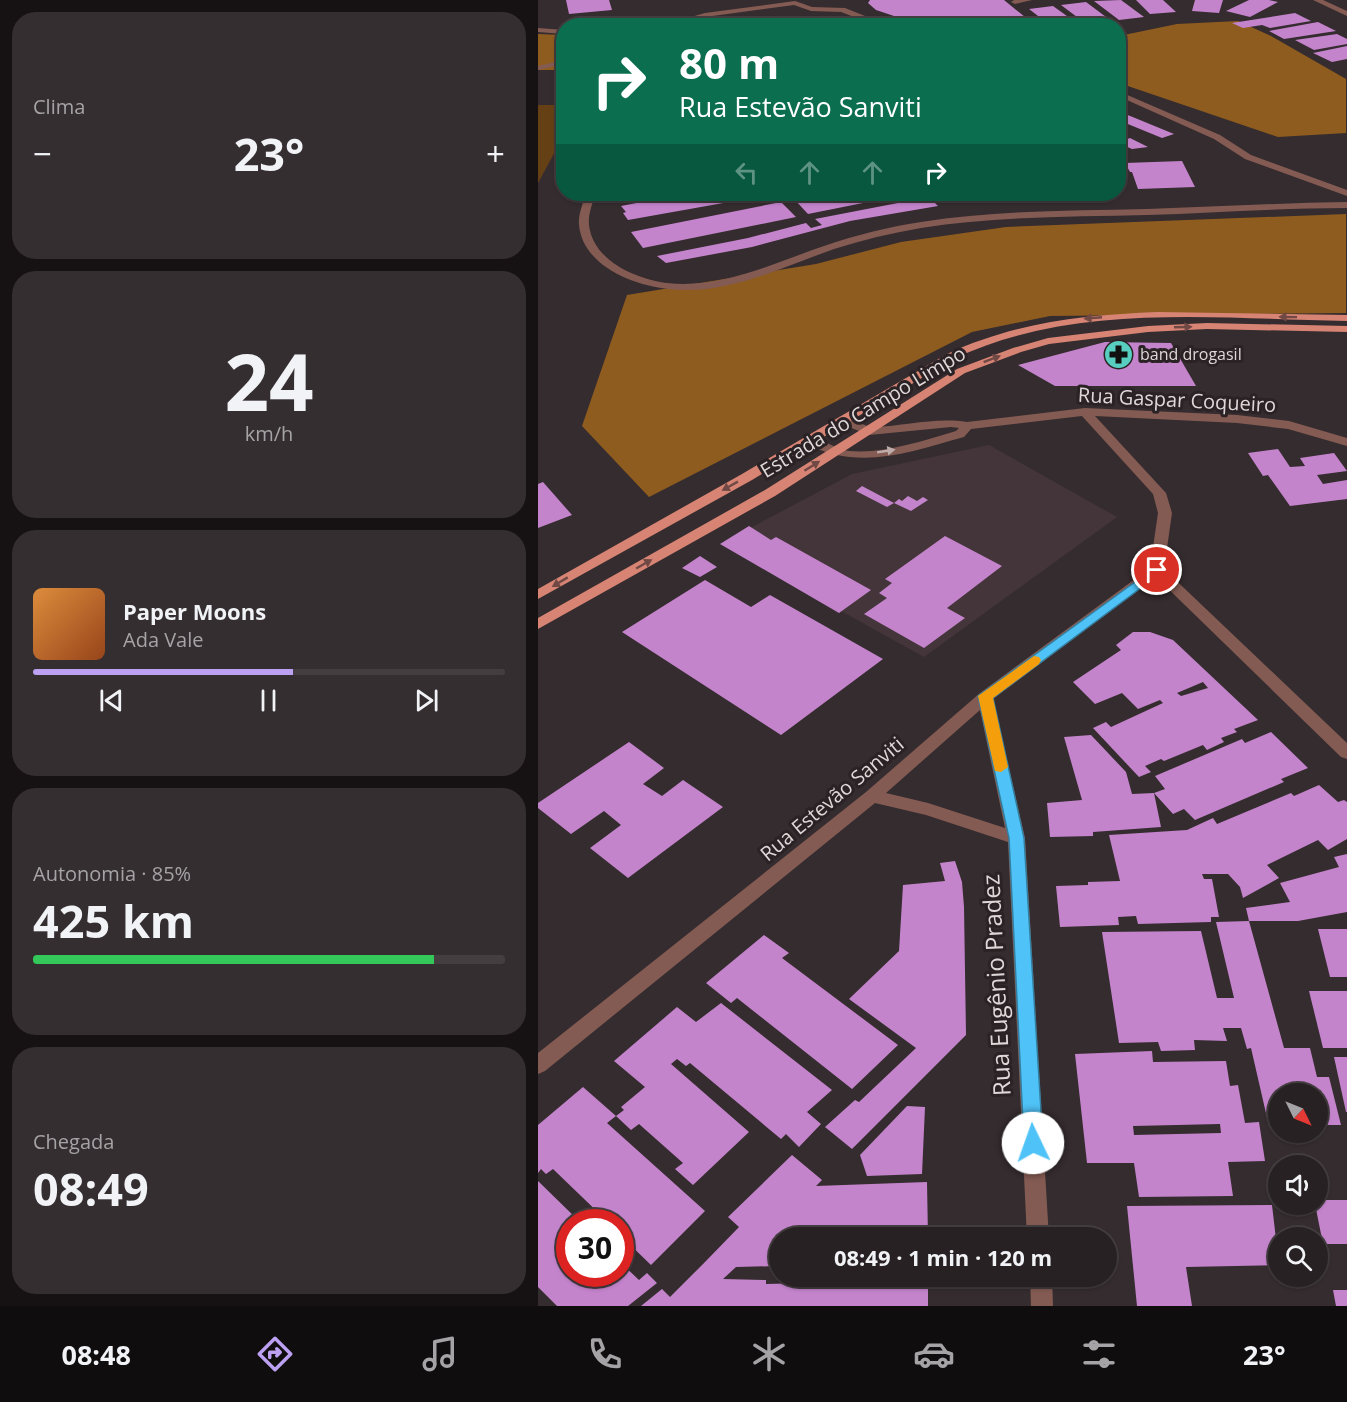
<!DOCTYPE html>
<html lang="pt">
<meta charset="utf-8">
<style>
:root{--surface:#282123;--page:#342e30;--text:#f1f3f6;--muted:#a5a3a6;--line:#443e41;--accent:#bca0f2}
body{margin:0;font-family:"Open Sans",sans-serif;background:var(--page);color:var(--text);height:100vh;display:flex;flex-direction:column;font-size:22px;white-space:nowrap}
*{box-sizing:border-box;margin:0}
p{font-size:20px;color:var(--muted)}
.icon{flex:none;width:33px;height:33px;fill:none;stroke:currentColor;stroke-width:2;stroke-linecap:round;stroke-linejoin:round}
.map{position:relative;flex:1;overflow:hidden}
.side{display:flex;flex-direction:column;gap:12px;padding:12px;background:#161213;width:538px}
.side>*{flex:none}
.top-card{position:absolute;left:18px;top:18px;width:570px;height:183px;border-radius:24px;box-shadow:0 2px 4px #0004,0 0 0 2px var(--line);background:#0b6e4f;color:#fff;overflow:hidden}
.needle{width:39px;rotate:133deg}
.controls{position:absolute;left:730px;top:1083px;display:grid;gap:12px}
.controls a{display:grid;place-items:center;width:60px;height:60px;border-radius:50%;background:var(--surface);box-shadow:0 2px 4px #0004,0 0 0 2px var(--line);font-size:30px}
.speed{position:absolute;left:18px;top:1209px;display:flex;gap:12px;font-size:30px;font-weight:700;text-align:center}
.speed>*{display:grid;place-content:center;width:78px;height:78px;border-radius:50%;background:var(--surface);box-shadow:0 2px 4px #0004,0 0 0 2px var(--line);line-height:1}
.speed .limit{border:9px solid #d22;background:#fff;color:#111}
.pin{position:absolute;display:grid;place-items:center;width:51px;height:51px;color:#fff;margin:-26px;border:3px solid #fff;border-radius:50%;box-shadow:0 2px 6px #0007}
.me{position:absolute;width:66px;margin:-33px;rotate:357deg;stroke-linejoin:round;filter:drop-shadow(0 0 4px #0008)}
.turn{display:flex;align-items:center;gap:21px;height:126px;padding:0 24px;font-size:27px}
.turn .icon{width:78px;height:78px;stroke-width:2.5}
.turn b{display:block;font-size:42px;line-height:51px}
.lanes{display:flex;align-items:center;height:57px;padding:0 24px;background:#0003;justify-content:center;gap:30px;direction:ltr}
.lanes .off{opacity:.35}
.big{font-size:45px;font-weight:700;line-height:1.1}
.side .widget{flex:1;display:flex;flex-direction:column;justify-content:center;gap:9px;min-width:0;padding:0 21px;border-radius:24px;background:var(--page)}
.side .dial{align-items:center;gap:0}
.dial b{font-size:78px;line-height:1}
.song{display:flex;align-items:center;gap:18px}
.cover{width:72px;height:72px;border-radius:9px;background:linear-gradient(135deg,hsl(30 70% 55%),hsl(20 70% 35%))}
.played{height:6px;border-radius:3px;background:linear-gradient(90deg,var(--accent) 55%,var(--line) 55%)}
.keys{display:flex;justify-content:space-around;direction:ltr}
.heat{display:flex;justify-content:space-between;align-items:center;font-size:33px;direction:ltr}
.charge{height:9px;border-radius:4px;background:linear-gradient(90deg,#34c759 85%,var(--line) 0)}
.trip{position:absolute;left:231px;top:1227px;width:348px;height:60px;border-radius:30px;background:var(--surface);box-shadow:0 2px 4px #0004,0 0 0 2px var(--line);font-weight:700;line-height:60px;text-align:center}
.dock{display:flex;height:96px;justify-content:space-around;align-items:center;background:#100d0e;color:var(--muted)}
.dock .icon{width:42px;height:42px}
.dock .active{color:var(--accent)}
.dock b{font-size:27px;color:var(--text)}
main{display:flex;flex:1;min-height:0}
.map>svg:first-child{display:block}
.built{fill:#44353a}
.green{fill:#654015}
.forest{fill:#8f5c1f}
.building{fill:#c484cc;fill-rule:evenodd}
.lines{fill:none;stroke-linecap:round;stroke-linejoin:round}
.minor{fill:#845b53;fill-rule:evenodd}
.major{fill:#d88474;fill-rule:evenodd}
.oneway{fill:#704945}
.oneway2{fill:#beacaa}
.route{fill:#4fc3f7;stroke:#337fa1;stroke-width:1.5}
.slow{fill:#f59e0b}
.labels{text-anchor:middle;stroke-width:6;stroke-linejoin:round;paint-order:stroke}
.far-poi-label{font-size:16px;fill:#ded8d9;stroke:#2b2225;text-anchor:start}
.street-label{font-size:20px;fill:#ded8d9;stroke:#2b2225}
.near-street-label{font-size:24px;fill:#ded8d9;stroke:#2b2225}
</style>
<main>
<section class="side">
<div class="widget"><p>Clima</p>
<div class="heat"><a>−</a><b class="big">23°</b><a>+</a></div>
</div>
<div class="widget dial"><b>24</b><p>km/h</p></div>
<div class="widget">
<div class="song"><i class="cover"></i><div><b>Paper Moons</b><p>Ada Vale</p></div></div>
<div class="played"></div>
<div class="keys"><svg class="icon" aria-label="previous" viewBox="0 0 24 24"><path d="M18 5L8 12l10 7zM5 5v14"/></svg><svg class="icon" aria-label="pause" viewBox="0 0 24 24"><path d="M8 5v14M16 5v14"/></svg><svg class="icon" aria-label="next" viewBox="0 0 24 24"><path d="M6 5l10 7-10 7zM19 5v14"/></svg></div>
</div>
<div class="widget"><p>Autonomia · 85%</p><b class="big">425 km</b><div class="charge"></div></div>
<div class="widget"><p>Chegada</p><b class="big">08:49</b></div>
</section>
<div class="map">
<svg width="809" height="1306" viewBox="0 0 809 1306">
<rect width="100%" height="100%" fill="#352c2f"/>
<!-- built -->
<polygon class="built" points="451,445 579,517 386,657 182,544 314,474"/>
<!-- green -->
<polygon class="green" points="0,105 25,105 25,137 0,183"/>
<!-- forest -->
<g class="forest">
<polygon points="700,21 733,36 808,79 808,133 740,137 581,83 581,36 639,24"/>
<polygon points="0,34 25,35 25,70 0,70"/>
<polygon points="808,214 808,313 512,316 434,332 111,497 44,426 89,295 278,264 363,242 468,227"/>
</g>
<!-- building -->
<g class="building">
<polygon points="28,0 71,0 74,10 31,14"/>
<polygon points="332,0 466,0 498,26 386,26 338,10 330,3"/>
<polygon points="583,0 606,17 581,20 556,1"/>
<polygon points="598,0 625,0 638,12 612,14"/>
<polygon points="657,0 685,0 681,13 654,11"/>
<polygon points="711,0 731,0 740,2 712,17 688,11"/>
<polygon points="548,2 572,20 547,23 523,5"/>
<polygon points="515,6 540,24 513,26 491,9"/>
<polygon points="757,13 773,21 732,28 724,25 705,28 694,23"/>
<polygon points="780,22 798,31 746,39 731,31"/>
<polygon points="799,34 809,39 809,44 776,50 757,40"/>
<polygon points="809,46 809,59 794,62 775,53"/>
<polygon points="580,111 636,134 624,138 580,120"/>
<polygon points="592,138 610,147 594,149 580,143"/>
<polygon points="644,161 657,187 600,189 594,172 592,172 587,163"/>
<polygon points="145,194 230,194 230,195 90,220 85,213 88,212 83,206"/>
<polygon points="282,194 365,194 365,195 270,214 256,199"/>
<polygon points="391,197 400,206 312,221 214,247 128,263 119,256 210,238 268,223 273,228 284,225 277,219"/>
<polygon points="243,202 258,217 105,248 93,232"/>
<polygon points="567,342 633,343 658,386 517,386 480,365"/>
<polygon points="740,449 752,467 767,466 762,458 796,453 809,471 779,475 785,484 809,480 809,499 752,506 730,475 725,476 710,453"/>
<polygon points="5,482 34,515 0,528 0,484"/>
<polygon points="324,486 356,503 349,507 318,491"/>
<polygon points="370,496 379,501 385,497 390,500 373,511 356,503 361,499 364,501"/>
<polygon points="211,526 233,540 238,537 333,590 301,613 182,544"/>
<polygon points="407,536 464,566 409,608 427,618 386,648 326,614 349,598 341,593 354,583 347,579"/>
<polygon points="162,556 179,567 162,577 144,568"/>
<polygon points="167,580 213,607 232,595 345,659 243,735 84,632"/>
<path d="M595,632h17l23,8 85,80 -24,9 3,3 -16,6 3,4 -17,8 -4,-5 -39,16 -3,-2 -16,7 6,6 -12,5 -46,-49 13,-6 5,5 52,-24 -3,-3 -22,9 -16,-16 -27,11 -22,-22 48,-32 -5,-5zM665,682l5,6 -27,8 -4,-3z"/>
<polygon points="733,732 770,768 743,779 746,782 657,820 646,809 635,814 616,793 627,789 617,776 704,739 707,743"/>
<polygon points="553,735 588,772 594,794 616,793 623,827 555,832 555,836 512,837 509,803 544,800 526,737"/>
<polygon points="91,742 126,768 105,784 124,796 145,780 185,807 90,878 52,848 83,825 66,811 33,834 0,808 0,803"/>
<polygon points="781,785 800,802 806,800 809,802 809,839 790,850 780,840 729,865 741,878 705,898 702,887 690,874 664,874 666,879 674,879 681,917 673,917 673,922 600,924 598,916 580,917 581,925 522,927 518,886 550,885 550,882 582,881 571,835 649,830 675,818 679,824 753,793 756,796"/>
<polygon points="809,854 809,912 760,921 711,921 746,1048 772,1048 779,1077 791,1077 803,1125 780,1125 780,1094 741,1094 741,1122 730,1122 713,1048 709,1049 703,1028 685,1028 689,1041 656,1040 657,1050 623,1051 620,1042 581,1043 564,932 663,931 679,998 696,998 678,922 711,921 708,908 752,902 742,883 801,867 796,857"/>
<polygon points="417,861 424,882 426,907 428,1035 314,1149 287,1127 317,1100 321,1102 378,1048 311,999 361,951 365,885 407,881 402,863"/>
<polygon points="780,929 809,929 809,977 792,977"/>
<polygon points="226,935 251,953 244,958 360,1045 314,1089 199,998 193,1003 168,983"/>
<polygon points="771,991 809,991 809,1048 785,1048"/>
<polygon points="183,1003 294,1090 269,1112 283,1124 261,1147 248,1134 243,1139 152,1063 148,1066 139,1059 133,1064 211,1132 155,1185 137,1169 145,1163 101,1124 93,1130 78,1116 86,1110 83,1107 107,1087 76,1061 139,1007 158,1022"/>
<path d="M614,1051l1,11 73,-1 4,25 8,-1 7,38 14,-1 6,39 -37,1 5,34 -94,1 -5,-34h-47l-12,-109zM682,1124l1,9 -87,2 -1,-9z"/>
<polygon points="796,1057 809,1057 809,1112 808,1112"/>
<polygon points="45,1087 78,1116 69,1123 167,1211 113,1265 82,1235 82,1222 70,1222 15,1169 8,1174 3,1169 0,1173 0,1125"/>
<polygon points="369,1106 387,1107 384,1174 329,1176 322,1155"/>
<polygon points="254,1155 284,1180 278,1186 389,1182 390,1238 242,1238 242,1266 198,1267 185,1279 228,1280 228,1284 390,1280 390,1306 103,1306 124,1289 132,1297 167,1262 201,1227 190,1217"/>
<polygon points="0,1181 42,1222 32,1222 32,1274 82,1274 82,1262 101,1280 109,1273 119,1283 90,1306 19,1306 0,1287"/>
<polygon points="780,1200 809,1200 809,1244 785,1244 777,1204 780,1204"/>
<polygon points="734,1205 741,1265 648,1267 654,1306 599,1306 589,1206"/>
<polygon points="795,1290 809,1290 809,1306 798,1306"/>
</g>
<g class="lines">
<!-- minor -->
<g class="minor">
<polygon points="476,0 494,0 477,4 473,2"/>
<polygon points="775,0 785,0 809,11 809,16"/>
<polygon points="257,1 274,7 307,8 352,26 340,26 303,12 273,11 256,5 167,17 135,26 121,26 167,13"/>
<polygon points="0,28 26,30 26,34 0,32"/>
<polygon points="26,60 26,64 0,70 0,66"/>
<polygon points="580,91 682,135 713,155 809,190 809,196 707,159 676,139 580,96"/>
<path d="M48,194h10c-4,10 -8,20 -7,31 4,36 47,54 78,58 55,6 107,-20 157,-37 32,-11 64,-19 97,-24 75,-12 150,-11 226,-13 67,-2 133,-6 200,-7v6c-67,0 -133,5 -200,7 -75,2 -151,1 -226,13 -30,5 -59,12 -87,21 -54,19 -108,47 -166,40 -35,-4 -85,-23 -89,-64 -1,-11 4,-21 7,-31z"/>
<path d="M547,408l152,7 52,6 58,17v8l-59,-17 -51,-6 -142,-7 71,77 6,20 -8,56 183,174v16l-6,-2 -185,-180 -163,122 32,139 24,400h-22l-19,-396 -82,-27 -51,-12 -330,268 -7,3v-21l328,-261 114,-99 170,-125 8,-55 -5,-19 -71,-78 -111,13 -7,8c-55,15 -105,35 -159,6l-2,-3 2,-3c11,-2 30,12 44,14 36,3 73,-10 107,-20l3,-3 -8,-1 -82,8 -30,-12v-6c12,-2 23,10 35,10 31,-1 62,-10 93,-5zM442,710l25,118 -77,-25 -42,-10z"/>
<polygon points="492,1276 514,1276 515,1306 493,1306"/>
</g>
<!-- major -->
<g class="major">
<path d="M620,312l189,3v6c-131,-2 -271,-19 -392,37l-203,122 -214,119v-10l204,-115 205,-120c68,-32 137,-39 211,-42z"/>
<polygon points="669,323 809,326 809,332 669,329 610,332 511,344 483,352 427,373 237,496 0,629 0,618 227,490 419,369 475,348 510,338 610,326"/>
</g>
</g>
<!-- one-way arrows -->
<defs><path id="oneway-solid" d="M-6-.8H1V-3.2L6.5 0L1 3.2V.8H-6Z" transform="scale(1.5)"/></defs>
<g class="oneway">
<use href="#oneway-solid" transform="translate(750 317) rotate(-179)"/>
<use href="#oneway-solid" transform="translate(555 318) rotate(175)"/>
<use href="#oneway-solid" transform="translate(645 327) rotate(-2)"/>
<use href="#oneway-solid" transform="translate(454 359) rotate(-21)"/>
<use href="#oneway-solid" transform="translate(274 466) rotate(-32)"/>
<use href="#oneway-solid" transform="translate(192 486) rotate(151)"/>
<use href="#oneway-solid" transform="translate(106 564) rotate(-30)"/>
<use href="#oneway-solid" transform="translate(22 582) rotate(149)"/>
</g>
<use class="oneway2" href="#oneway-solid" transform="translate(348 451) rotate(-9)"/>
<!-- route -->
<polygon class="route" points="619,566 623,568 625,570 623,573 455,698 486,838 505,1143 502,1150 495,1152 488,1150 486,1143 471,838 440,696"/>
<!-- slow -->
<polygon class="slow" points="496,656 501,657 503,660 501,664 455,698 470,767 463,772 457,771 440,696"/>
<!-- icons -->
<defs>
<symbol id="pharmacy-disc" viewBox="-11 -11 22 22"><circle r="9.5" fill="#58cec0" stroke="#2b2225"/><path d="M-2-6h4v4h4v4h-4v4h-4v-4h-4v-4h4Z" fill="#111"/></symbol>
</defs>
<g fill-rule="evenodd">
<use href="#pharmacy-disc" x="564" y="338" width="33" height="33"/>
</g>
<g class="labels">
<!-- far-poi labels -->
<g class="far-poi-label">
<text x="602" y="360">band drogasil</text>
</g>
<!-- street labels -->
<g class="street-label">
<text transform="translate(639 400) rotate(3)" y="7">Rua Gaspar Coqueiro</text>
<text transform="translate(325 412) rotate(-31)" y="7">Estrada do Campo Limpo</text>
<text transform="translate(294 799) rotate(-40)" y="7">Rua Estevão Sanviti</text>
</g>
<!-- near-street labels -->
<g class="near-street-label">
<text transform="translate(459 985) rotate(-93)" y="8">Rua Eugênio Pradez</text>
</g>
</g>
</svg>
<div class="controls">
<a><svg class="needle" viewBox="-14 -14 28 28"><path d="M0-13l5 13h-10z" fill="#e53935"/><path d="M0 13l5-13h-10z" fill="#a5a3a6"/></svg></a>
<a><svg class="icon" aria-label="sound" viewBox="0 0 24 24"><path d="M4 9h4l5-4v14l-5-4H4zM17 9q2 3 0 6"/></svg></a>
<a><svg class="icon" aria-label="search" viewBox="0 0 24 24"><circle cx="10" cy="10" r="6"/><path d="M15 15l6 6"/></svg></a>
</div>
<div class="speed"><div class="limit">30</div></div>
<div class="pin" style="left:619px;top:570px;background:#d93025"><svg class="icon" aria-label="arrive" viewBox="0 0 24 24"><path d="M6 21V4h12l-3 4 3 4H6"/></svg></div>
<svg class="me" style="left:495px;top:1143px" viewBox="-20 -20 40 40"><circle r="19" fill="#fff"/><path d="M0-13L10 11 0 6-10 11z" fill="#4fc3f7"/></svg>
<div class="trip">08:49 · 1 min · 120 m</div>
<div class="top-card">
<div class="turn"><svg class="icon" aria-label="right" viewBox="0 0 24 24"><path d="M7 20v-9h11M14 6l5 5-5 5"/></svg><div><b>80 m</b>Rua Estevão Sanviti</div></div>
<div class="lanes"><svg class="icon off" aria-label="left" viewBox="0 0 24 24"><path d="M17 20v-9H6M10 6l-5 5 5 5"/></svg><svg class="icon off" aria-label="ahead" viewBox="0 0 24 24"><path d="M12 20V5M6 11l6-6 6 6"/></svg><svg class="icon off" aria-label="ahead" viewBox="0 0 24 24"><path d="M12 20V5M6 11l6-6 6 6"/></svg><svg class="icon" aria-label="right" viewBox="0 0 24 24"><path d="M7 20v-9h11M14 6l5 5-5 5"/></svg></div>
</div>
</div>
</main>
<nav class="dock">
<b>08:48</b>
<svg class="icon active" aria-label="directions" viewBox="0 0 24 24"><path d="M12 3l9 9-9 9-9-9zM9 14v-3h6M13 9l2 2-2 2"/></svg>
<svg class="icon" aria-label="music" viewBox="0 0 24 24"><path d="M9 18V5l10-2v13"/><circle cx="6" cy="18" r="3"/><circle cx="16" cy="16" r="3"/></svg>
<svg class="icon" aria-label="phone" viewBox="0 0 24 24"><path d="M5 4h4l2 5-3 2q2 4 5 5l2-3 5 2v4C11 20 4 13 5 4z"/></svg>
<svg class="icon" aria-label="climate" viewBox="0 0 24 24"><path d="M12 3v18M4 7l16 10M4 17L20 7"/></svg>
<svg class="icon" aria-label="car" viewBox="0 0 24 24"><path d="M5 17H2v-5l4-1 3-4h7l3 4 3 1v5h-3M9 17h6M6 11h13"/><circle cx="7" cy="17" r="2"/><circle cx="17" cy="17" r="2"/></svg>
<svg class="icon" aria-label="filters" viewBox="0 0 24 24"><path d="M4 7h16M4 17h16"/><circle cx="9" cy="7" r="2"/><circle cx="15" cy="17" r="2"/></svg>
<b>23°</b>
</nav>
